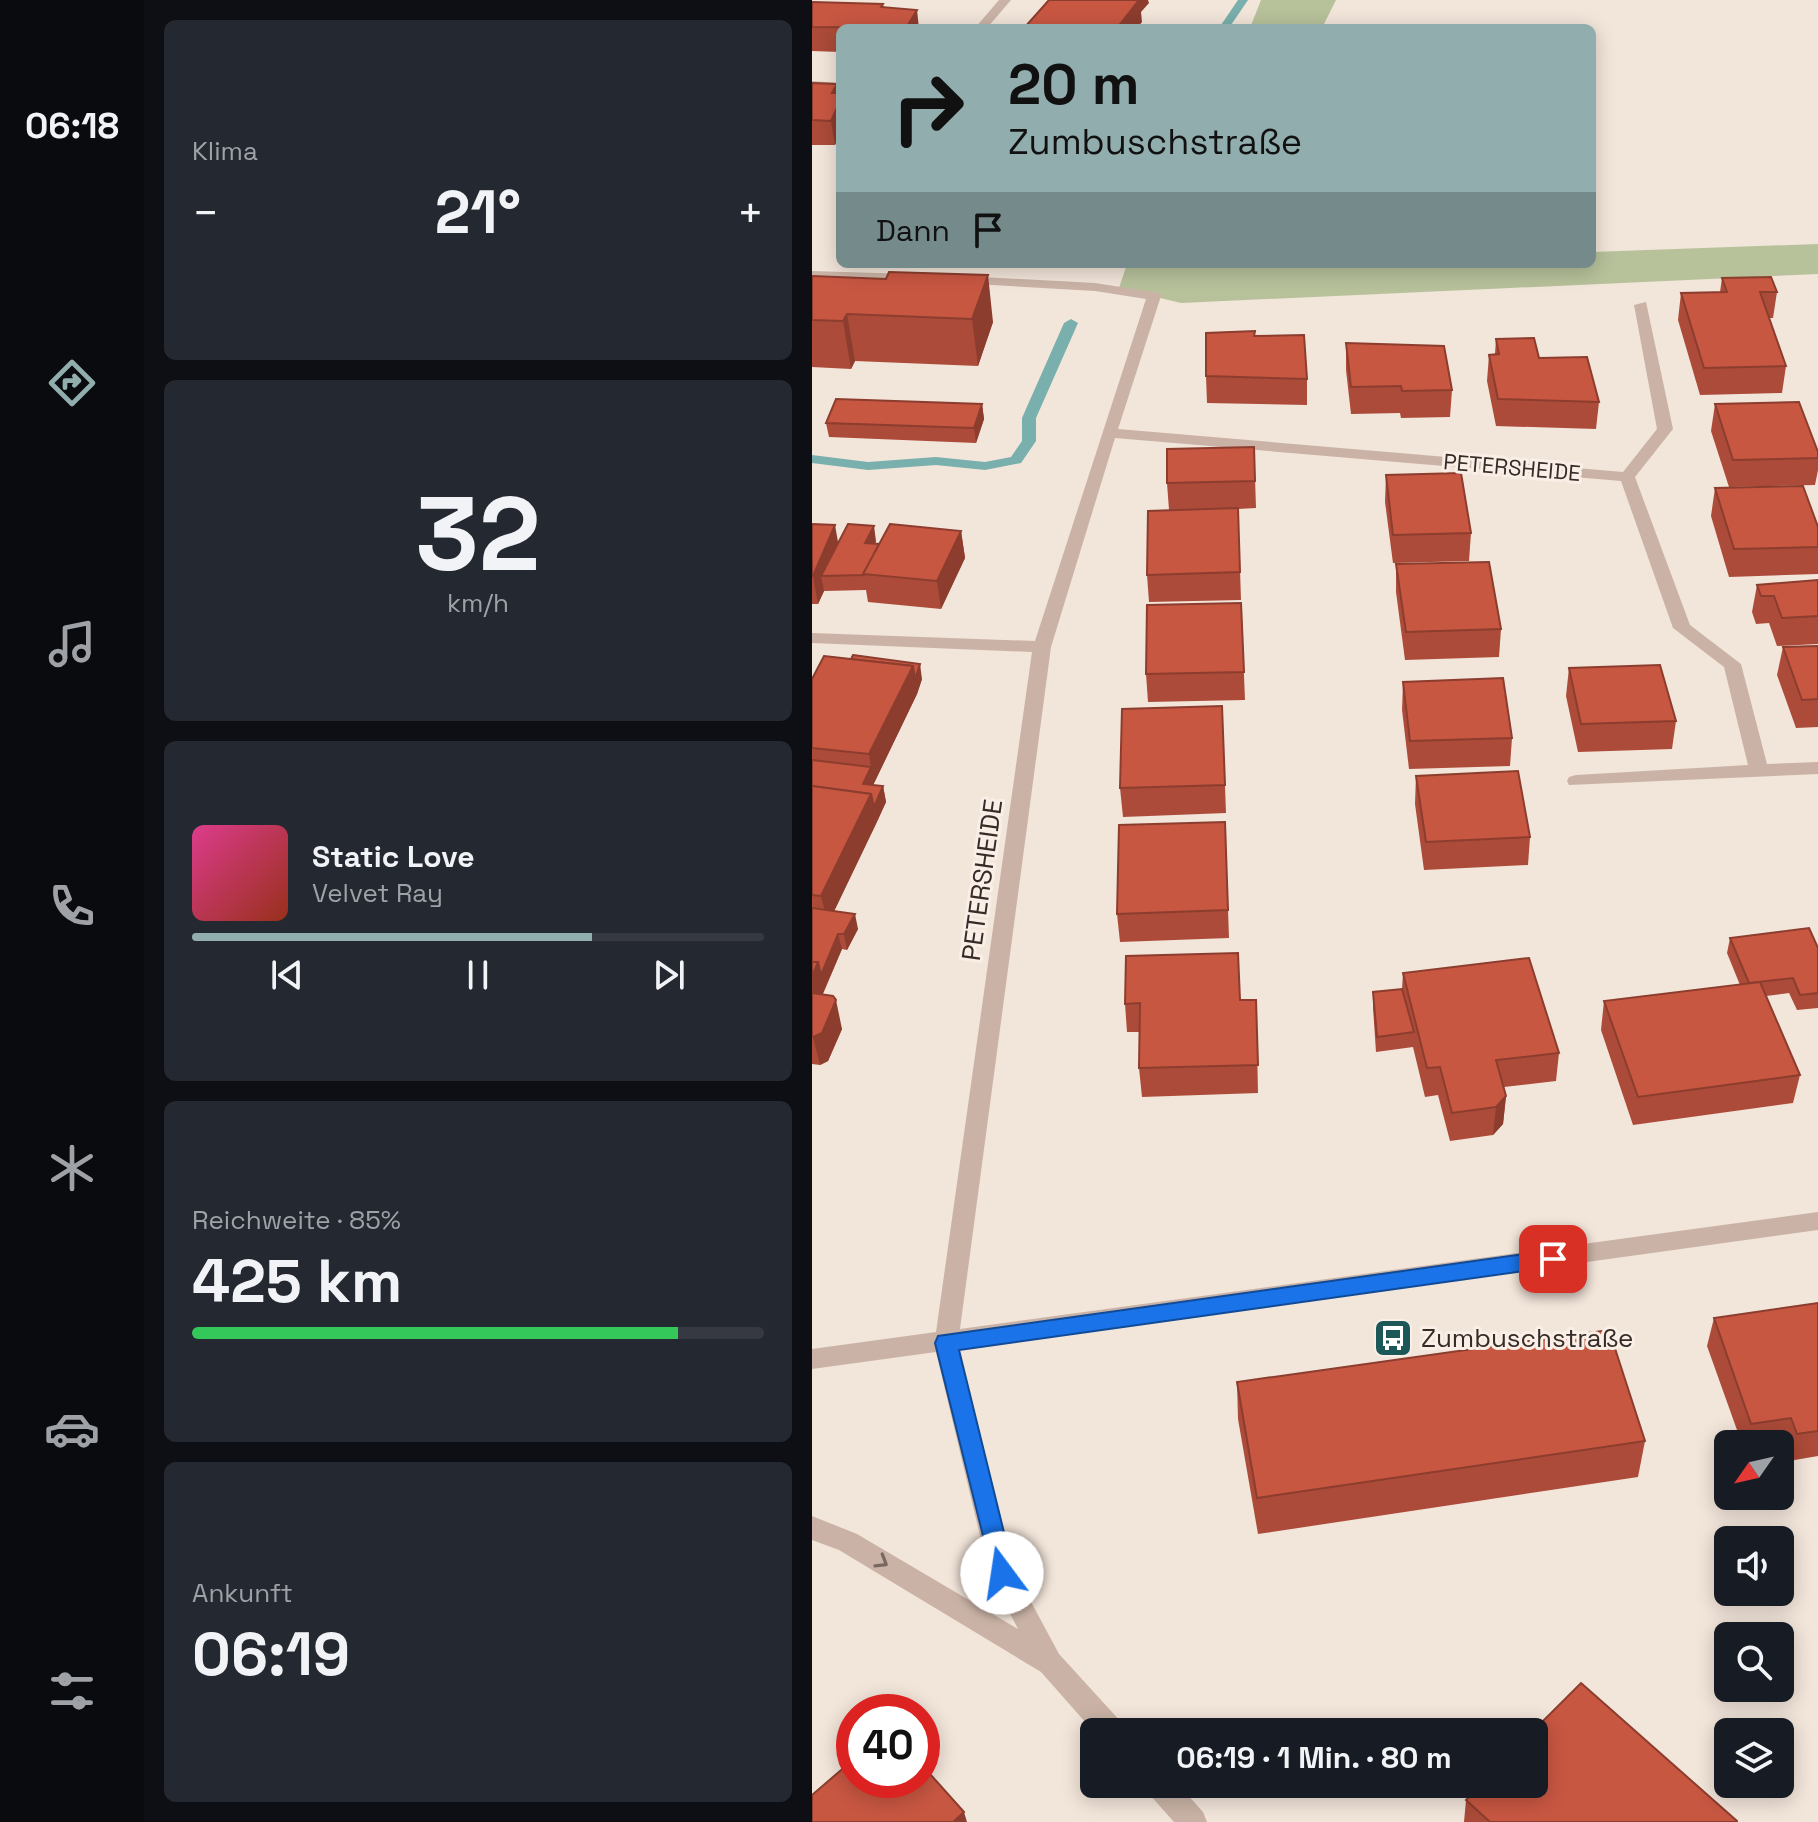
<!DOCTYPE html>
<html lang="de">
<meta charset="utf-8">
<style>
:root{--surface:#171b24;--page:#242831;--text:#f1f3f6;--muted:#9ea1a6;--line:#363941;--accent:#91adae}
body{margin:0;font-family:"Space Grotesk",sans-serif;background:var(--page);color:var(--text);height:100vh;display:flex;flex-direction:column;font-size:30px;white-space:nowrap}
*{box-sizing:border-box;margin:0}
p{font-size:26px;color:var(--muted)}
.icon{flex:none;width:44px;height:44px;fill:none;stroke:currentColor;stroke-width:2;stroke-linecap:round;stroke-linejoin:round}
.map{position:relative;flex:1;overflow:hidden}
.side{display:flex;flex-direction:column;gap:20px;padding:20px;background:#0d0f14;width:668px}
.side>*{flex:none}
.top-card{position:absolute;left:24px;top:24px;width:760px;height:244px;border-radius:12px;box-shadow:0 4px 20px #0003;background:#91adae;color:#111;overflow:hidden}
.needle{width:52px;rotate:236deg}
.buttons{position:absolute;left:902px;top:1430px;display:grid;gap:16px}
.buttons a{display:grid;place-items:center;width:80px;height:80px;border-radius:12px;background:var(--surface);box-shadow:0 4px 20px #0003;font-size:40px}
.speed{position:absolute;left:24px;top:1694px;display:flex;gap:16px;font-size:40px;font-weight:700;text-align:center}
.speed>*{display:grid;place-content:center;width:104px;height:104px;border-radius:50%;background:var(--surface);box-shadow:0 4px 20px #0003;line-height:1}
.speed .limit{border:12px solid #d22;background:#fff;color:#111}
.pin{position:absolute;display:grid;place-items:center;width:68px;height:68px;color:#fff;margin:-34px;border-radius:16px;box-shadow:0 4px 12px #0006}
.me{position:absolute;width:88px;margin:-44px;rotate:346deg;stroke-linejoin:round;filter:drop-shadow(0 0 6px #0008)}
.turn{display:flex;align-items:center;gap:28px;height:168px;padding:0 40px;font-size:36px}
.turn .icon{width:104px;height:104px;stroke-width:2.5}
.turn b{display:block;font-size:56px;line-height:68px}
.then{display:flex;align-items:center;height:76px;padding:0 40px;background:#0003;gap:16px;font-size:30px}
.big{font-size:60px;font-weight:800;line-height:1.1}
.side .widget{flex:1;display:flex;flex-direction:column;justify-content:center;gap:12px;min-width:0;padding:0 28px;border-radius:12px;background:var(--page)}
.side .dial{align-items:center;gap:0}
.dial b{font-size:104px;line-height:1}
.song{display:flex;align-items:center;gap:24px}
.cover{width:96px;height:96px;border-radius:12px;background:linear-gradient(135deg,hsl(330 70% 55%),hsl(10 70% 35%))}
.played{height:8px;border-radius:4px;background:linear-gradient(90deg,var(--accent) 70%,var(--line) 70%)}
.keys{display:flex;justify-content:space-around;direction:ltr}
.heat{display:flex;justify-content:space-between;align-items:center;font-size:44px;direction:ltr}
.charge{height:12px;border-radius:6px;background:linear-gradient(90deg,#34c759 85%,var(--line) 0)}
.trip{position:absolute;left:268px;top:1718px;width:468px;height:80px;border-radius:12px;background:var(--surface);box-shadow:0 4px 20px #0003;font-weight:800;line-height:80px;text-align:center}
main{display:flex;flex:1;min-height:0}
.menu{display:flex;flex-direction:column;width:144px;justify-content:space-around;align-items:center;background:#090b0e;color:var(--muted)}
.menu .icon{width:56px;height:56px}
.menu .selected{color:var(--accent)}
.menu b{font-size:36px;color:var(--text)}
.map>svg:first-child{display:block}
.green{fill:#b7c19a}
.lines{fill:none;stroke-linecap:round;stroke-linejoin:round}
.stream{fill:#79afad;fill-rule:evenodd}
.minor{fill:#cab3a6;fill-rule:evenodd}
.wall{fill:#ac4b39}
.shaded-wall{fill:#8c3d2e}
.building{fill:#c85742;stroke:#8c3d2e;stroke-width:2}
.oneway{stroke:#796860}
.route{fill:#1a73e8;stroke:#114b97;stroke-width:2}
.labels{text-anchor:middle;stroke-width:6;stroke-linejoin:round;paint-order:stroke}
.far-street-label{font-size:22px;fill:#362b27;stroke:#faefe7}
.street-label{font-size:26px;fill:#362b27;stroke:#faefe7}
.poi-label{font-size:26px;fill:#362b27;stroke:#faefe7;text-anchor:start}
</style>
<main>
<nav class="menu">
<b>06:18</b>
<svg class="icon selected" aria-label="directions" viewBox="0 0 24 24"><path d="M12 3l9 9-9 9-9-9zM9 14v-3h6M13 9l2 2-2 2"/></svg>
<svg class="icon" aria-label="music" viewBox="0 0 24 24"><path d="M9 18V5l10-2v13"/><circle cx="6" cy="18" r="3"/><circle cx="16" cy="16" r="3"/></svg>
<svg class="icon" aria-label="phone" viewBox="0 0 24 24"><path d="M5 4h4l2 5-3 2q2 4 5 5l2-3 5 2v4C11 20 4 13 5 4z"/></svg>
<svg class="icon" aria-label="climate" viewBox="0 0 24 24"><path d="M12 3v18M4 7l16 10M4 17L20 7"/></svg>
<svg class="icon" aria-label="car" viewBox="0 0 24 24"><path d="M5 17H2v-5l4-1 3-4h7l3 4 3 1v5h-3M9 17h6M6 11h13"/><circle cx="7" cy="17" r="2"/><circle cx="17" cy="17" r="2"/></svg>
<svg class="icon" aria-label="filters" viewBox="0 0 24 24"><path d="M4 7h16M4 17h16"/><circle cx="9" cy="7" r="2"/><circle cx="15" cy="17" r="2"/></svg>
</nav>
<section class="side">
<div class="widget"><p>Klima</p>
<div class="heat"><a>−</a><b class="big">21°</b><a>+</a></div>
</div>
<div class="widget dial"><b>32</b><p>km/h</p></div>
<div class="widget">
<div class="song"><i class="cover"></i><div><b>Static Love</b><p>Velvet Ray</p></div></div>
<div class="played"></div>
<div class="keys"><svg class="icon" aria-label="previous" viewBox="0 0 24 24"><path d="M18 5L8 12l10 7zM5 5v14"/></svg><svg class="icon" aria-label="pause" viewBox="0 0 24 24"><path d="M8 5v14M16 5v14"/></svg><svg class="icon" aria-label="next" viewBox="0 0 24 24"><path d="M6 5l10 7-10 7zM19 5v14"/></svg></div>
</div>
<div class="widget"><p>Reichweite · 85%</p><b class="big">425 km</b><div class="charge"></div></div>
<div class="widget"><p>Ankunft</p><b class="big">06:19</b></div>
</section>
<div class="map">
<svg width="1006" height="1822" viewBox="0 0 1006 1822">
<rect width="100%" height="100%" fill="#f2e5da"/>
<!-- green -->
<g class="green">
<polygon points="449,0 524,0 510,28 438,28"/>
<polygon points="1006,244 1006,274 369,303 307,288 315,264 393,264 392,267 780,264 780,252"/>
</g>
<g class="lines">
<!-- stream -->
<g class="stream">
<polygon points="426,0 436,0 417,28 407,28"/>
<polygon points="259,319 266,323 224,418 224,441 209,463 173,470 124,465 56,470 0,463 0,455 56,462 124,457 173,462 199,457 210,441 210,418 252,323"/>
</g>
<!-- minor -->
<g class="minor">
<polygon points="187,0 199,0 175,28 163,28"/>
<polygon points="0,81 28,83 28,91 0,89"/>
<polygon points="0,271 99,274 106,278 99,282 0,279"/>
<polygon points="151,276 283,283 347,293 349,296 306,429 811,472 845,429 822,305 834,302 861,429 823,477 878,625 929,664 955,764 1006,762 1006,774 757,785 755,781 757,777 764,775 936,765 912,667 861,628 809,481 303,438 239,647 148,1329 1006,1212 1006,1230 147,1349 202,1570 247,1654 310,1723 314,1732 282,1732 229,1672 27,1550 0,1540 0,1516 45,1534 206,1629 177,1573 124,1352 0,1369 0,1349 124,1332 220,652 0,643 0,633 223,641 334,299 283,291 146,283 144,280"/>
<polygon points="333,1784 366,1784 391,1812 395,1822 362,1822 337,1794"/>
</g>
</g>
<!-- wall -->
<g class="wall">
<polygon points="0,2 71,4 72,8 28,28 28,52 0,51"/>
<polygon points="0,83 25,84 27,93 28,93 28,134 23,145 0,145"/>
<polygon points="0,276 181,322 166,366 43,361 39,369 0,367"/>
<polygon points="910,278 965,292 961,318 957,318 974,366 970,393 888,395 866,320 869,293 908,292"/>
<polygon points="443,336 495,379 495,405 395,403 394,376"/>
<polygon points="684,339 787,402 784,429 684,426 675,381 677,355 683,354"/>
<polygon points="534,343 640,390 638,417 589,418 588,413 539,414 534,370"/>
<polygon points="170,404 172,419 164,443 17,437 14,423"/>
<polygon points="903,404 1006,452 1006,470 1003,485 917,487 899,431"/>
<polygon points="442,447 444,508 426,509 429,600 337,602 335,575 357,510 355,483"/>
<polygon points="574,475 659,533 657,561 581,563 573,502"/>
<polygon points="903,488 1006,527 1006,574 917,577 899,516"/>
<polygon points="0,524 26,542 64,541 63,544 67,544 149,531 153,558 129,609 56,602 54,590 12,591 6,604 0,604"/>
<polygon points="584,564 689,629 687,657 593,660 584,592"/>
<polygon points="1006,580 1006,644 965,646 957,623 944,624 940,612 945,585"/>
<polygon points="429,603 433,700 336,702 334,674"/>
<polygon points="1006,646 1006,727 984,728 965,675 971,647"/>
<polygon points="757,668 864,721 860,749 766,752 754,696"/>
<polygon points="0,679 110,679 105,694 61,785 71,786 74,802 22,911 46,929 35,950 30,949 11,994 30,1029 16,1061 8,1065 0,1064"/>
<polygon points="591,682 700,738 698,766 597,769 590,710"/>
<polygon points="410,706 414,813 311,817 308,788"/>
<polygon points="604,776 718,837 716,865 612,870 603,804"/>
<polygon points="413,822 417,938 308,942 305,914"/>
<polygon points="918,938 1006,948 1006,1008 985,1010 977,993 954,996 988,1075 981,1103 821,1125 789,1030 792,1001 928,985 915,953"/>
<polygon points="591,973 747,1053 744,1081 692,1087 694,1096 691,1124 681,1135 638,1141 626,1095 613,1097 601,1047 564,1052 561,1007 561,992 590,989"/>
<polygon points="444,1000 446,1093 330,1097 327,1068 328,1032 315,1032 313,1004"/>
<polygon points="1006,1303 1006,1456 977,1461 972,1444 930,1444 895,1346 902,1318"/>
<polygon points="425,1382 833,1441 826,1477 446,1534 426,1419"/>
<polygon points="654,1800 925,1822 652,1822"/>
</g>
<!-- shaded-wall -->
<g class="shaded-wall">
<polygon points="327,0 336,0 337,3 329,12 330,22 325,28 305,28"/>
<polygon points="105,10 107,28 94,28"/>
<polygon points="25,84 28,102 28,134 23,145 19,121 20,93"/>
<polygon points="176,275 181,322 166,366 160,319"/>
<polygon points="35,314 43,361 39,369 31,321"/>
<polygon points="170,404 172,419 164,443 162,428"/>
<polygon points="23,525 28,553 9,576 12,591 6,604 1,576"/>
<polygon points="62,526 64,541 56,558 53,543"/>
<polygon points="149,531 153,558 129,609 125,581"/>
<polygon points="108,664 110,679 105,694 54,800 51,784 59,767 57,754 101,666"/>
<polygon points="71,786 74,802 65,822 62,807"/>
<polygon points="59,794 65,822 16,924 9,896"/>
<polygon points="43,914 46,929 35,950 32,934"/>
<polygon points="26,934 30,949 0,1018 0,976 6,962"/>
<polygon points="24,1000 30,1029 16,1061 8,1065 1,1037"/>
<polygon points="694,1096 691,1124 681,1135 684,1107"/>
<polygon points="152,1812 155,1822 141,1822"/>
</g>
<!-- building -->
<g class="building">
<polygon points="237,0 327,0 305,28 212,28"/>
<polygon points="0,2 71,4 69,7 105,10 94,28 0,27"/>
<polygon points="0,83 25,84 20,93 28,93 28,101 19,121 0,120"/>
<polygon points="77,272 176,275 160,319 35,314 31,321 0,320 0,276 74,279"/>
<polygon points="959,277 965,292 948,292 974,366 892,368 869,293 915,292 910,278"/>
<polygon points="443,331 442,336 492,335 495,379 394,376 394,333"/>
<polygon points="722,338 727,358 775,357 787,402 686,399 677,355 687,354 684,339"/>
<polygon points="534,343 632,346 640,390 590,391 589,386 539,387"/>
<polygon points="24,399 170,404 162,428 14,423"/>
<polygon points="987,402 1006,452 1006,458 921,460 903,404"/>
<polygon points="442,447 443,481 355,483 355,449"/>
<polygon points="649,473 659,533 581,535 574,475"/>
<polygon points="991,486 1006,527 1006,547 922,549 903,488"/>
<polygon points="426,508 428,572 335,575 336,511"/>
<polygon points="0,524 23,525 1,576 0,576"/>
<polygon points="36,524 62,526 53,543 67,544 52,575 9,576"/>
<polygon points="78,524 149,531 125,581 51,574"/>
<polygon points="677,562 689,629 594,632 584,564"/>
<polygon points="1006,580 1006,616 970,618 962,596 949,596 945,585"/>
<polygon points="429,603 432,672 334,674 335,605"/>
<polygon points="1006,646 1006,699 990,700 971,647"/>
<polygon points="41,655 108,664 103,679 101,666 39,659"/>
<polygon points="12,656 101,666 57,754 0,748 0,679"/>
<polygon points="848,665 864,721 769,724 757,668"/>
<polygon points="691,678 700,738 598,741 591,682"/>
<polygon points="410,706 413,785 308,788 310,709"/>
<polygon points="0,760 59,767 51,784 71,786 62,807 59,794 0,786"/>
<polygon points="706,771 718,837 614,842 604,776"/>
<polygon points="0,786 59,794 9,896 0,895"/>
<polygon points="413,822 416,910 305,914 307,825"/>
<polygon points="0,908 43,914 32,934 26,934 9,975 6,962 0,962"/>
<polygon points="997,928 1006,948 1006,993 988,995 981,978 937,983 918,938"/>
<polygon points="426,953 428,1000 444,1000 446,1065 327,1068 328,1003 313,1004 314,956"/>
<polygon points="717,958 747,1053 684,1060 694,1096 684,1107 640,1113 628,1067 615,1068 591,973"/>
<polygon points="0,962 6,962 0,976"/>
<polygon points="948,982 988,1075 826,1097 792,1001"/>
<polygon points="590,989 602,1032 565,1037 561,992"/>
<polygon points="0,993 21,996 24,1000 10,1033 1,1037 0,1036"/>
<polygon points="1006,1303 1006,1431 985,1434 979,1418 939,1424 902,1318"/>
<polygon points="797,1330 833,1441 445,1498 425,1382"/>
<polygon points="769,1683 925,1821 925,1822 678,1822 654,1800 670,1784 722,1784 722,1732 720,1732"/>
<polygon points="42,1759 42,1780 110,1780 110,1765 152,1812 141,1822 0,1822 0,1795"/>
</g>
<!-- one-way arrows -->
<defs><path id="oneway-chevron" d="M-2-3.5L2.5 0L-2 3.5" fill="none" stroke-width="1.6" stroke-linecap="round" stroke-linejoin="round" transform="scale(2)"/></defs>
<use class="oneway" href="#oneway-chevron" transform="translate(70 1562) rotate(31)"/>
<!-- route -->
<polygon class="route" points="741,1250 751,1259 741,1267 147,1350 202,1573 198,1580 190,1583 182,1580 123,1343 126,1336"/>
<!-- icons -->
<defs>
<symbol id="bus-square" viewBox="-11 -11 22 22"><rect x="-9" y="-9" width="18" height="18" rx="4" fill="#1c5857" stroke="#faefe7"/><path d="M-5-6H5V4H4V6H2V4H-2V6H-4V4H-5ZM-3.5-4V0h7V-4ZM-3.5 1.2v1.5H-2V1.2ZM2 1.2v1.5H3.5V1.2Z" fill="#fff"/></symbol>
</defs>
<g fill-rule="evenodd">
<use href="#bus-square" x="559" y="1316" width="44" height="44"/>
</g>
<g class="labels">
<!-- far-street labels -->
<g class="far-street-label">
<text transform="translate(700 467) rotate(5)" y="8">PETERSHEIDE</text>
</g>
<!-- street labels -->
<g class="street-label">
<text transform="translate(170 880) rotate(-82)" y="9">PETERSHEIDE</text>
</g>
<!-- poi labels -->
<g class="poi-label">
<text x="609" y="1347">Zumbuschstraße</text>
</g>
</g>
</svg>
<div class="buttons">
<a><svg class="needle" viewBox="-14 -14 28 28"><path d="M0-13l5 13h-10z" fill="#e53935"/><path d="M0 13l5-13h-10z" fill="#9ea1a6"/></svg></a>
<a><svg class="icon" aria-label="sound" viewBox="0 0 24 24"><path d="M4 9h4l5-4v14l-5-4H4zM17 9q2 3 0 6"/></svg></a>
<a><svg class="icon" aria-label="search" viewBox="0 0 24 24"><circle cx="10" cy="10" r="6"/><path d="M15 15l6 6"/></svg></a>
<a><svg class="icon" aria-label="layers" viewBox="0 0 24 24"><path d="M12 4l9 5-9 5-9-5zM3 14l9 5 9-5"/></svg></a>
</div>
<div class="speed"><div class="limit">40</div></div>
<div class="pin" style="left:741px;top:1259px;background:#d93025"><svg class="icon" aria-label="arrive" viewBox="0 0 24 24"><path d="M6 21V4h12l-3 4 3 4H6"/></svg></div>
<svg class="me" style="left:190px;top:1573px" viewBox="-20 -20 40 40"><circle r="19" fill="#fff"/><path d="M0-13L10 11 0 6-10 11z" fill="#1a73e8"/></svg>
<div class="trip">06:19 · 1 Min. · 80 m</div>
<div class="top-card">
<div class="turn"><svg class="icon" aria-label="right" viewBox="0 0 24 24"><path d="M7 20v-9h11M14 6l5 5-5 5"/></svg><div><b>20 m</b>Zumbuschstraße</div></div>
<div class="then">Dann<svg class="icon" aria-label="arrive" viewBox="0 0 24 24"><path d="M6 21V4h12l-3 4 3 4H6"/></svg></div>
</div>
</div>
</main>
